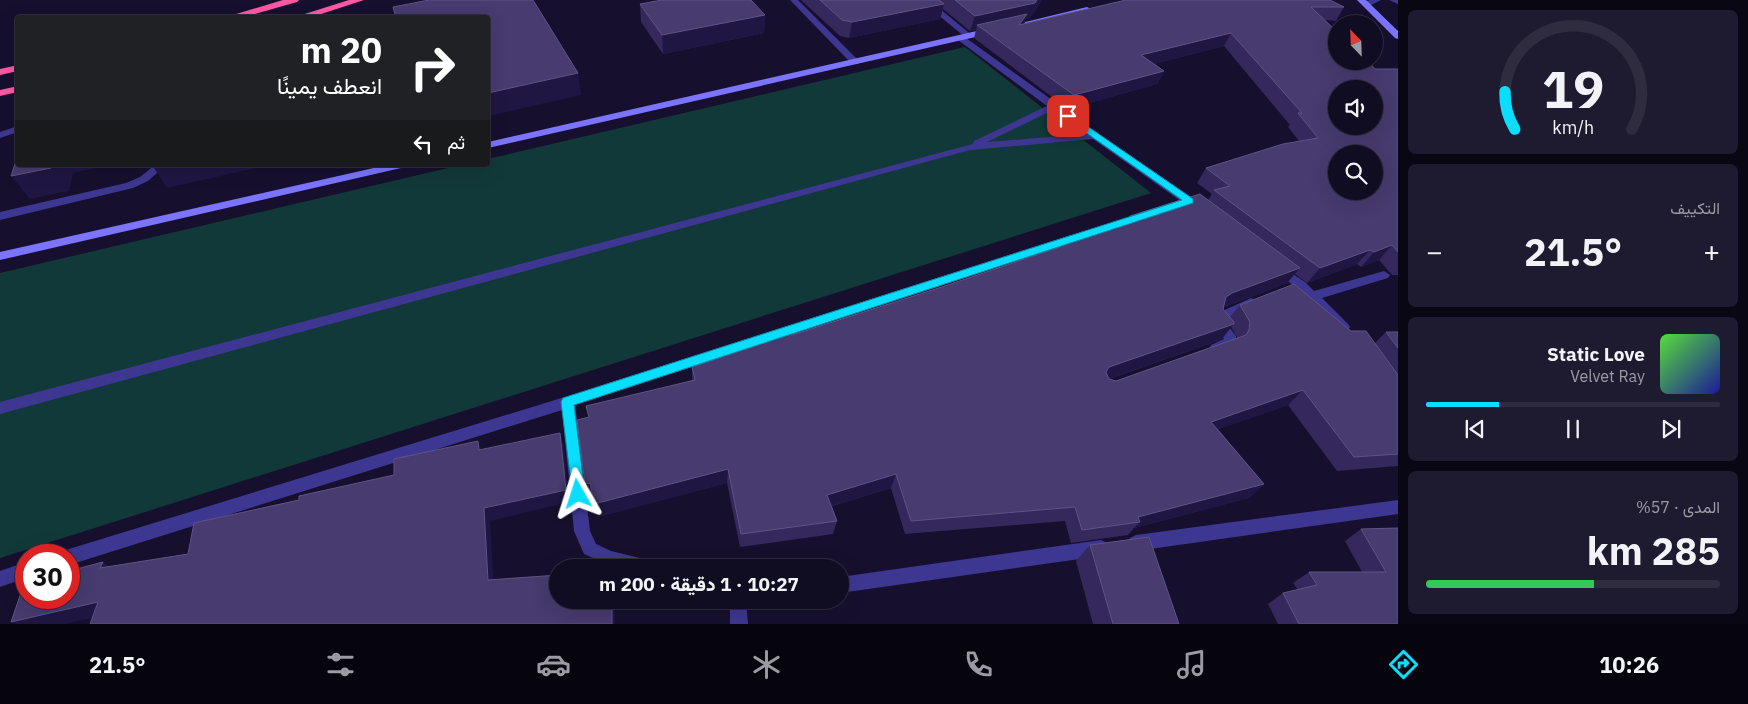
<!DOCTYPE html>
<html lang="ar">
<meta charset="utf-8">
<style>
:root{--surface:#100c22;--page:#1e1a2f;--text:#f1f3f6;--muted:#9c9ba5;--line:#302c40;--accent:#09deff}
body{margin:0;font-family:"IBM Plex Sans",Vazirmatn,sans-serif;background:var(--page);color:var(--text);direction:rtl;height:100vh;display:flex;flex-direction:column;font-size:19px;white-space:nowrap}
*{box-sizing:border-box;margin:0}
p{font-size:16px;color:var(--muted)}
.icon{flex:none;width:28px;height:28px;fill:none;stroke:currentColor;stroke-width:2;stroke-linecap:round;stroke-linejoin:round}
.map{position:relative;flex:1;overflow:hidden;direction:ltr}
.sheet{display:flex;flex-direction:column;gap:10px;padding:10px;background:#090713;width:350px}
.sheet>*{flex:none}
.guide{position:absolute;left:15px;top:15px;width:475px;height:152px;border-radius:5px;box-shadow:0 5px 20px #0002,0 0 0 1px var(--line);direction:rtl;background:#202124;color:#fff;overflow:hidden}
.needle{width:32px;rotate:337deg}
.tools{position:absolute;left:1328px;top:15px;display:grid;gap:10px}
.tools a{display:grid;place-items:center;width:55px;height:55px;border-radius:50%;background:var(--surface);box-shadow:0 5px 20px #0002,0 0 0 1px var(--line);font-size:25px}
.speed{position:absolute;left:15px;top:544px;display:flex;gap:10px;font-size:25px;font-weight:700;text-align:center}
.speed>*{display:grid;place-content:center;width:65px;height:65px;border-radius:50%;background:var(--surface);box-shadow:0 5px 20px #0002,0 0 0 1px var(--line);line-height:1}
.speed .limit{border:8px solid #d22;background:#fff;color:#111}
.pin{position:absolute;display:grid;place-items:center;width:42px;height:42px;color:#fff;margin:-21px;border-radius:10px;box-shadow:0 2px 8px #0006}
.me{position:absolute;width:55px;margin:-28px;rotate:354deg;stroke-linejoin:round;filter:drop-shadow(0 0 4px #0008)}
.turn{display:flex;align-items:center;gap:18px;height:105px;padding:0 25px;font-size:22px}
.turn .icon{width:65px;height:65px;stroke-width:2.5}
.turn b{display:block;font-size:35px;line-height:42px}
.then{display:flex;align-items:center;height:48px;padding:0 25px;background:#0003;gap:10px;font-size:19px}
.big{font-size:38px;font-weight:800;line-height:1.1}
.sheet .widget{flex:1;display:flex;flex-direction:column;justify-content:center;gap:8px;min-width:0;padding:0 18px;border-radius:8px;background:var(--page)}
.sheet .dial{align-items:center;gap:0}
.dial svg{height:130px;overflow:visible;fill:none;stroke:var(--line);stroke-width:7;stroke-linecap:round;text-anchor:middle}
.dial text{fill:var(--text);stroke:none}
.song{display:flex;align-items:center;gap:15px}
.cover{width:60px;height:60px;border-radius:8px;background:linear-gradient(135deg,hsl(110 70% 55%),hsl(240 70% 35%))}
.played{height:5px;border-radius:2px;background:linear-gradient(90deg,var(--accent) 25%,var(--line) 25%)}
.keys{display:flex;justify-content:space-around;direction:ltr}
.heat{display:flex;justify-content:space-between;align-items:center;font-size:28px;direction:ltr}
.charge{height:8px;border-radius:4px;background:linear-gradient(90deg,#34c759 57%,var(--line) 0)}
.trip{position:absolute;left:549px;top:559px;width:300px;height:50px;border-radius:25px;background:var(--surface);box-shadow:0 5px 20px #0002,0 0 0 1px var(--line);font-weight:800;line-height:50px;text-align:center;direction:rtl}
.menu{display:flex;height:80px;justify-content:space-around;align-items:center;background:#06050e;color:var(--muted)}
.menu .icon{width:35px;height:35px}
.menu .active{color:var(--accent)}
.menu b{font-size:22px;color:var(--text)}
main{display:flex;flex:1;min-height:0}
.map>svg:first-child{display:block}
.green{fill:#123939}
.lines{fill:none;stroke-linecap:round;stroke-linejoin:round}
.lane{fill:#3e3791;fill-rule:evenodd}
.street{fill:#3e3791;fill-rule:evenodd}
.secondary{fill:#7c74ff;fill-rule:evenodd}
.highway{fill:#ff58a3;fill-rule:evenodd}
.wall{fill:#34285d;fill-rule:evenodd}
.shaded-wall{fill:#201643}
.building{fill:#473b6f;stroke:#5f5485;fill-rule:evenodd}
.route{fill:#09deff;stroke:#0690a6}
</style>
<main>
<section class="sheet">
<div class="widget dial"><svg viewBox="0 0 100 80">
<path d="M14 69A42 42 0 1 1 86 69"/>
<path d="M14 69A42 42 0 0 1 8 46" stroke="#09deff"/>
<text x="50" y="56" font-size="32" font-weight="700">19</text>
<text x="50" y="72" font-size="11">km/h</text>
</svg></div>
<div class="widget"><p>التكييف</p>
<div class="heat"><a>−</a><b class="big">21.5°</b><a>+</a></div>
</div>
<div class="widget">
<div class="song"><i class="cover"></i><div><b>Static Love</b><p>Velvet Ray</p></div></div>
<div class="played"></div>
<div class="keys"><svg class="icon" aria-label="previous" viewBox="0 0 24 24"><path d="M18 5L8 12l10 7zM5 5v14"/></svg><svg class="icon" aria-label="pause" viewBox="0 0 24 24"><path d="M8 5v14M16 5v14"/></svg><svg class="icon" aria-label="next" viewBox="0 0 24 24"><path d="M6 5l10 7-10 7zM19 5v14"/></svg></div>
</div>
<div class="widget"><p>المدى · 57%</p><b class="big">285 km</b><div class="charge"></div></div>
</section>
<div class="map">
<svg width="1398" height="624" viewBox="0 0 1398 624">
<rect width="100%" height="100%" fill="#16102e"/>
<!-- green -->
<polygon class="green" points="965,47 1151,193 0,558 0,273 461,165 488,165 488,159"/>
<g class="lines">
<!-- lane -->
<g class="lane">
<polygon points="1370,0 1381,0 1369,6 1363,6 1363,2"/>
<polygon points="1389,0 1398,0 1398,4"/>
<polygon points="18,126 18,132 0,138 0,132"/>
<polygon points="155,165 166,165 148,181 133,188 0,220 0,212 126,183 140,177"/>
</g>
<!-- street -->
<g class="street">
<polygon points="790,0 798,0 858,60 858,64 852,64"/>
<path d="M920,0h9l44,36 -7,2 133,96 104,71 1,3 -1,3h-8l-102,-72 -123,11 -970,264v-12l973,-258 1,-3 73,-35 -89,-66v-4l7,1zM1053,110l33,24 -99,8z"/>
<polygon points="1071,235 1077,239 1075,242 575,405 590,531 596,544 611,551 648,560 654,562 656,568 616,568 584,554 574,531 562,410 69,565 69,555 62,555 63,552 69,549 568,396"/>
<polygon points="1279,265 1305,282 1314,291 1384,271 1390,275 1388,278 1322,298 1348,324 1350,327 1348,330 1340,330 1297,288 1275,272 1273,269 1275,266"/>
<polygon points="1251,298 1255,300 1257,303 1255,306 1226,320 1225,322 1236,336 1235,346 1216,354 1211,353 1209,349 1211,345 1224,339 1213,323 1216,314"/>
<polygon points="1398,500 1398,514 1136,551 1130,548 1128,543 1130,538 1136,535"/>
<polygon points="1101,540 1107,543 1109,548 1107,553 1101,556 840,593 840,577"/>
<polygon points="26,562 26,578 0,587 0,571"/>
<polygon points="730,600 746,600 748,624 730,624"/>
</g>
<!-- secondary -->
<g class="secondary">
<polygon points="1357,0 1366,0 1398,31 1398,39 1395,38"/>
<polygon points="1087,7 1091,9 1090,11 1009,29 1005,27"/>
<polygon points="990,28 993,29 993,33 488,148 488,142"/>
<polygon points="387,165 406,165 401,168 0,260 0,252"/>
</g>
<!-- highway -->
<g class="highway">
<polygon points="283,0 299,0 297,2 241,18 223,18"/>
<polygon points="349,0 364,0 309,18 292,18"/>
<polygon points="18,65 18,71 0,75 0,69"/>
<polygon points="18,86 18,92 0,96 0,90"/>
</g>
</g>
<!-- wall -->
<g class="wall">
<path d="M801,0h241l-12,18 -4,1 -2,5 102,-24 218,7 -8,14 -11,-1 50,49h23v206h-6l-13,-15 -18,7 -4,-3 -50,19 -12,-9 -8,9 -63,24 -1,2 7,8 10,-12 111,26 24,12 11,-11h12v134l-61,5 -49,-66 -70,24 46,55 -15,14 -115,30 -6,7 -57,8 -6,-22 -160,13 -14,-46 -59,18 5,15 -4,13 -93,13 -13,-64 -130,34 -5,-20 -4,1v-81l104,-37v-13l256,-82 106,-36 3,-5 71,-24 2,-4 78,-16 4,-6 -15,-11 9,-15 93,-27 -11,-14 2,-2 -66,-79 -70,18 10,7 -7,13 -89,25 -94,-71 2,-8 -6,1 -27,-22 -3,10 -91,19 -9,-2zM1231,327l6,10v2l-121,42 -7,-2 112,-39z"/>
<polygon points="640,4 765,15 764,33 663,54 641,22"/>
<polygon points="1398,528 1398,624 1278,624 1268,604 1283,593 1298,590 1293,583 1309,572 1362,572 1345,541 1361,529"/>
<polygon points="1090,545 1179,624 1093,624 1076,561"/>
</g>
<!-- shaded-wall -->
<g class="shaded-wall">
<polygon points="1037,0 1042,0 1030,18 1026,19 1023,27 977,25 976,30 970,31 975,16"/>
<polygon points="944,4 940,19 849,38 852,22"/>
<polygon points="765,15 764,33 663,54 662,35"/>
<polygon points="1231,33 1224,46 1134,69 1141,55"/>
<polygon points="1164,71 1157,84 1068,109 1074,95"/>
<polygon points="578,73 581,95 488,116 488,93"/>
<polygon points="52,165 108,165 73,173 69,191 30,199 11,176"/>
<polygon points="152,165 269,165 167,188"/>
<polygon points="1392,245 1379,260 1361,267 1374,252"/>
<polygon points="1370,250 1357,264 1307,283 1320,268"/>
<polygon points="1300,268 1287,283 1220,308 1226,297 1232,293"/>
<polygon points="1234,324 1221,340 1099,382 1109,367"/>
<polygon points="1303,390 1288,405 1198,436 1211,422"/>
<polygon points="560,433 564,446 569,502 490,521 494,591 488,580 484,508"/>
<polygon points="478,441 483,454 479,450"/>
<polygon points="728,469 727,483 597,517 594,504"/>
<polygon points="896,474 891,488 824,508 827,495"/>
<polygon points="590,483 592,497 588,498 585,484"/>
<polygon points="1264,484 1249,498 1134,528 1140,522 1138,517"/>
<polygon points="103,562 118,573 100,568"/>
<rect x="612" y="600" width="3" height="24"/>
<polygon points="98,602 114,613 65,624 16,624 11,622"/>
</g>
<!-- building -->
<g class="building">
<polygon points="429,0 533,0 578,73 488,93 488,18 396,18 393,7"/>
<polygon points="662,0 751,0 765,15 662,35 640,4"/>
<polygon points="820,0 939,0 944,4 852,22 842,20"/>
<polygon points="955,0 1037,0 1035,3 975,16"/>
<path d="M1126,0h204l14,7h-33l25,24v30h32l7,8h23v183l-6,-7 -18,7 -4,-2 -50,18 -106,-78 16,-4 -24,-18 77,-24 35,-6 -20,-25h4l-71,-80 -90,22 23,16 -90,24 -97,-70 50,-11 -8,11zM1336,89h38v37h-38zM1336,154h38v37h-38z"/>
<polygon points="18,155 18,165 52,165 51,168 11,176"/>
<polygon points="1200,194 1300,268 1232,293 1226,297 1223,309 1234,322 1234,324 1109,367 1106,372 1109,379 1116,381 1246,335 1249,330 1250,322 1240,305 1294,284 1351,331 1366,331 1398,375 1398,454 1354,457 1303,390 1211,422 1264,484 1138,517 1140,522 1082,530 1075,507 911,521 896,474 827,495 837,521 741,534 728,469 594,504 590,483 585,484 577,420 589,417 586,406 695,380 692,367 790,334 792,335 948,285 1060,247 1057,244 1133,219 1130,216"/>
<polygon points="1386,332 1398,332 1398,348"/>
<polygon points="560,433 566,490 484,508 488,580 558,575 558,600 612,600 612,624 90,624 98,602 11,622 24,584 26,583 26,598 69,598 69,571 103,562 100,568 188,554 194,523 299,500 299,496 394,475 394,459 478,441 479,450"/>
<polygon points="1398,528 1398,624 1299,624 1283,593 1317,585 1309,572 1386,572 1361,529"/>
<polygon points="1149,537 1179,624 1113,624 1090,545"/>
</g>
<!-- route -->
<polygon class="route" points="1068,113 1193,199 1193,203 574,405 585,494 583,499 578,501 573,499 561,402 563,398 1182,200 1065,118 1065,114"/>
</svg>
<div class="tools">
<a><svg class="needle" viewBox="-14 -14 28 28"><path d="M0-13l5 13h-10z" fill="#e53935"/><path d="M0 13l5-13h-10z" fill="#9c9ba5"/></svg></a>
<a><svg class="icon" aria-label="sound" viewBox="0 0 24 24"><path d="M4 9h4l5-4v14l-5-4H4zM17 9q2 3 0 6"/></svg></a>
<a><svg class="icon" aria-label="search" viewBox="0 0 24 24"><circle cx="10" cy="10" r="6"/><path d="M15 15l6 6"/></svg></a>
</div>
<div class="speed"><div class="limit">30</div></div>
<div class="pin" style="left:1068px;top:116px;background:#d93025"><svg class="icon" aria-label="arrive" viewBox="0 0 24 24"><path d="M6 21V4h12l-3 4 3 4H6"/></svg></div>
<svg class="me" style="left:578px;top:494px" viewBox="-20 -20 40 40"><path d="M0-17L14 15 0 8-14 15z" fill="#09deff" stroke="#fff" stroke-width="4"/></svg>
<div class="trip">10:27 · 1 دقيقة · 200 m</div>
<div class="guide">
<div class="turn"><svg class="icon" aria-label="right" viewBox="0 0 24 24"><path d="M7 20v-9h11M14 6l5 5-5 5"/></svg><div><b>20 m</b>انعطف يمينًا</div></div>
<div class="then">ثم<svg class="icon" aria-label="left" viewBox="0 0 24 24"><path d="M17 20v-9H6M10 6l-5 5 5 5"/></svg></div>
</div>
</div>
</main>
<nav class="menu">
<b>10:26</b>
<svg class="icon active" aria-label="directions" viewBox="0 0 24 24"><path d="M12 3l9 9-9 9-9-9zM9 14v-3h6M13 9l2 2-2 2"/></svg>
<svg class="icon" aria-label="music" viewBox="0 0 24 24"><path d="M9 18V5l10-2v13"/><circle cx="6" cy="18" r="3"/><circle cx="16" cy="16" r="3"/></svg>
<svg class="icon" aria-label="phone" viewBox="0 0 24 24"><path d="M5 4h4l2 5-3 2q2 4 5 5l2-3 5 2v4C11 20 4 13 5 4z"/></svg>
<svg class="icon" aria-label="climate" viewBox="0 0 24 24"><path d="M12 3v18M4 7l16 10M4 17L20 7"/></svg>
<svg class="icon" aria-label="car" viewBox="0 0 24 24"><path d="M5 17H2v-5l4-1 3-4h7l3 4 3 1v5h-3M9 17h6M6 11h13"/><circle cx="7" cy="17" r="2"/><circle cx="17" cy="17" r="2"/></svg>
<svg class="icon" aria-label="filters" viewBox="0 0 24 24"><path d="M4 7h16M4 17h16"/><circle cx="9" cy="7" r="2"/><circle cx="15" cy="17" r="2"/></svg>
<b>21.5°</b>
</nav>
